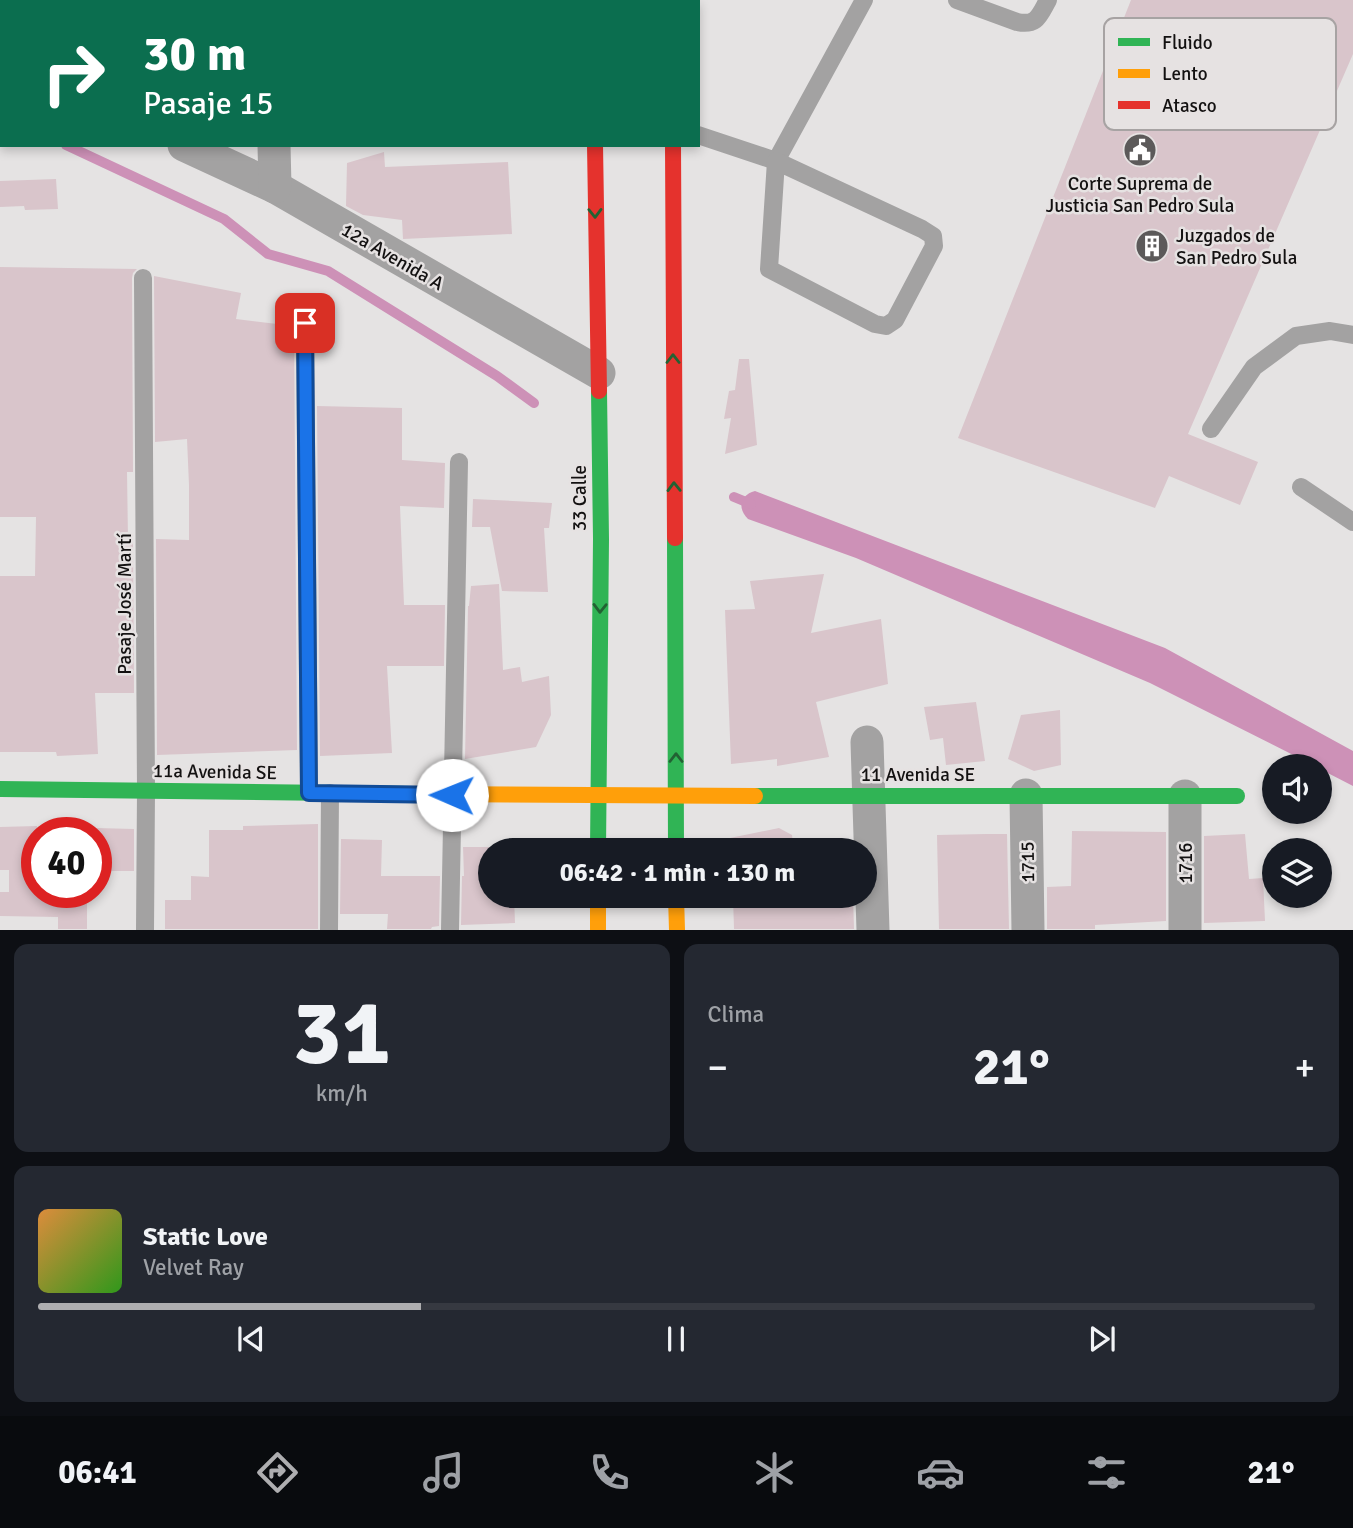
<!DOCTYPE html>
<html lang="es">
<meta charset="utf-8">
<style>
:root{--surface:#171b24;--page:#242831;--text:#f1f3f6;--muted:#9ea1a6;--line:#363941;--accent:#aeaeb0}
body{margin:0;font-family:Signika,sans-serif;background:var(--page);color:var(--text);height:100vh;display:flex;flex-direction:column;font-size:26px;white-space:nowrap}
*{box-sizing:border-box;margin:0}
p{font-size:23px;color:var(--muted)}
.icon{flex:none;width:38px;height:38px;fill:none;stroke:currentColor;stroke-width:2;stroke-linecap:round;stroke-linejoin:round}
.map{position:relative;height:930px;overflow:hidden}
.panel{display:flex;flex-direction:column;gap:14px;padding:14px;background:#0d0f14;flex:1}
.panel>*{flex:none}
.top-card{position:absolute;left:0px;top:0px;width:700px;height:147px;box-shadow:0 4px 10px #0003;background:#0b6e4f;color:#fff;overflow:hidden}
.fabs{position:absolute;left:1262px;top:754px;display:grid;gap:14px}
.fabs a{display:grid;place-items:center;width:70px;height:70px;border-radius:50%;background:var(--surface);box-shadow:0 4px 10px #0003;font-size:35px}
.speed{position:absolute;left:21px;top:817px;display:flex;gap:14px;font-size:35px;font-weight:700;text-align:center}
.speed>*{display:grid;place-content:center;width:91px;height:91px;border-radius:50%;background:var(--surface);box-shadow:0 4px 10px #0003;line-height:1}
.speed .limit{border:10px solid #d22;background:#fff;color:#111}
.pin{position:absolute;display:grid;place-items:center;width:60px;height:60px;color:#fff;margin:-30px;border-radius:14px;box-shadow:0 4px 10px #0006}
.me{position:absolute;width:77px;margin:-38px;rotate:271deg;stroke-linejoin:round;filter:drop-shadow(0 0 5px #0008)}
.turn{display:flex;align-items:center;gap:24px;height:147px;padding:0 28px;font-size:32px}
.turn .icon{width:91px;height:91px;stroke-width:2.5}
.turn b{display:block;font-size:49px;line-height:60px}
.big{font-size:52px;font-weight:800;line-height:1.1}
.panel .tile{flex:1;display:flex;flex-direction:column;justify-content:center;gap:10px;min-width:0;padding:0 24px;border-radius:14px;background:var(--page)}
.panel .dial{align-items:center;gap:0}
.dial b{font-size:91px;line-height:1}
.song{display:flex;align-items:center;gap:21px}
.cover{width:84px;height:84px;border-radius:10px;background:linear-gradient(135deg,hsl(30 70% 55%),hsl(110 70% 35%))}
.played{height:7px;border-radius:4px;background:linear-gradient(90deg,var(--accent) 30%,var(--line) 30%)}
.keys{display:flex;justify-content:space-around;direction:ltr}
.heat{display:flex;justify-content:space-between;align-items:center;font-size:38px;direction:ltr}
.panel .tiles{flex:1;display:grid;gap:14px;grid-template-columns:1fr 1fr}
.tile:last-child{grid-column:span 2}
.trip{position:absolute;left:478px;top:838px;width:399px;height:70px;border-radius:35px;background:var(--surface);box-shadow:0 4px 10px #0003;font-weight:800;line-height:70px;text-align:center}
.tab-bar{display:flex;height:112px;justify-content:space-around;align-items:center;background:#090b0e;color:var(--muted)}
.tab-bar .icon{width:49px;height:49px}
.tab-bar .on{color:var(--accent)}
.tab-bar b{font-size:32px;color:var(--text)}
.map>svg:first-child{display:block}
.water{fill:#cd91b7}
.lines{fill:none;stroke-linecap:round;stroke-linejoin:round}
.stream{stroke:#cd91b7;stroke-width:10}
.building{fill:#d9c5cb}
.lane{stroke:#a3a2a2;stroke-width:18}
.street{stroke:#a3a2a2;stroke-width:33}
.fast{stroke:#30b455;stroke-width:16}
.slow{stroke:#ff9f0a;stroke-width:16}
.jam{stroke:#e5322d;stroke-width:16}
.oneway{stroke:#226233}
.route-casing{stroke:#114b97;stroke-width:18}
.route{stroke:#1a73e8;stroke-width:12}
.labels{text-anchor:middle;stroke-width:5;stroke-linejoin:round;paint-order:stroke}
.poi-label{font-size:19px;fill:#131111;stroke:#e6e2e2}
.street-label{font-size:19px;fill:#131111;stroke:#e6e2e2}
.key{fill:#e6e2e2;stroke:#a7a3a3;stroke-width:2}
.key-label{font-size:19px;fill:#131111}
</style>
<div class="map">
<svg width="1353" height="930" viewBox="0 0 1353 930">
<rect width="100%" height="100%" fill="#e5e3e3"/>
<!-- water -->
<path class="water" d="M755,491l410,157 188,103v35l-33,-17v-3h-5l-165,-83 -294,-125 -108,-39c-11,-11 -8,-24 7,-28z"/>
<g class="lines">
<!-- stream -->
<g class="stream">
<polyline points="0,111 2,112"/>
<polyline points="66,145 224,219 268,254 328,271 497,376 534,403"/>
<polyline points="734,497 751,504"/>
</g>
</g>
<!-- building -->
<g class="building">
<polygon points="1131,0 1353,0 1353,54 1188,434 1258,462 1240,505 1169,476 1155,508 958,438"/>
<polygon points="384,152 385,167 508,162 512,234 403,239 402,220 363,215 346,206 347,163"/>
<polygon points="56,179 58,209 25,210 24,206 0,207 0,181"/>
<polygon points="0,267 137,269 133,273 132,278 133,472 127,472 128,539 133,539 134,693 95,693 98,754 57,756 56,752 0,752 0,576 35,576 36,517 0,517"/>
<polygon points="154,276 241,293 236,319 294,326 297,750 157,755 156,539 189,540 189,485 187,439 155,442"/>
<polygon points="739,359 749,359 757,445 725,454 731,418 724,419 729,391 735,390"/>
<polygon points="317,406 402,408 402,460 445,463 444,508 400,506 404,605 445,605 444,666 387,666 392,753 320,756"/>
<polygon points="473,499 552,503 549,528 544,528 548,592 502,591 490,527 472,527"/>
<polygon points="824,574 811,633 881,619 888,684 816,702 829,757 777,766 777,759 731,764 725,610 755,609 750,581"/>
<polygon points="499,584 503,670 520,667 522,682 549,676 551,715 536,747 465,759 468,606 469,606 471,586"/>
<polygon points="976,702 985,761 946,765 943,738 930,740 924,707"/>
<polygon points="1060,710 1061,765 1034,771 1008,759 1021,715"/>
<polygon points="318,824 318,929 165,929 165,900 191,900 191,876 209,877 209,830 243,830 243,826"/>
<polygon points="37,826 37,892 87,892 87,929 58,929 58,917 0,916 0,892 9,892 9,870 0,870 0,827"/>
<polygon points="96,828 134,829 134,871 96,871"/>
<polygon points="779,828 792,835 794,850 731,850 730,838"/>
<polygon points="1072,831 1166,832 1166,921 1095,925 1095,929 1047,929 1047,887 1071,886"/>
<polygon points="986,834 1007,834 1009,929 939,929 937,835"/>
<polygon points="1245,834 1249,879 1263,878 1265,921 1204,923 1204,836"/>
<polygon points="341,839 382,840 381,876 440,876 439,926 432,927 431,929 387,929 388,914 340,914"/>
<polygon points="463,847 513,847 513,850 490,850 490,896 514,896 515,923 461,925 462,876 464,876"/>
<polygon points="733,896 853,896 854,929 734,929"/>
</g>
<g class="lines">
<!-- lane -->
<g class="lane">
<path d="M957,0l60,22c20,4 22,-6 31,-22"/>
<polyline points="698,135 776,161 864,0"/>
<polygon points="776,161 922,229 933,236 934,246 895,320 886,326 875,324 769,269"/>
<polyline points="143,278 146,791 145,930"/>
<polyline points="305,323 309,793"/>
<polyline points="1211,429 1254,367 1296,336 1330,331 1353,335"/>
<polyline points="1301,487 1353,522"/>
<polyline points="329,930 330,793"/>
<polyline points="450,930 459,462"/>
</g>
<!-- street -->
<g class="street">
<polyline points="272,0 272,2"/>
<polyline points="0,60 2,60"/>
<polyline points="184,145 275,187 599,373"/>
<polyline points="274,145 275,187"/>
<polyline points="867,742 873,930"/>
<polyline points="1026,795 1028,930"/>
<polyline points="1185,930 1185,796"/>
</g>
<!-- fast -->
<g class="fast">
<polyline points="675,538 676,850"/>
<polyline points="0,789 413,794"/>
<polyline points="755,796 1237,796"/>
<polyline points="598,850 601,539 599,391"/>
</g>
<!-- slow -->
<g class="slow">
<polyline points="594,0 594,2"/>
<polyline points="413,794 755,796"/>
<polyline points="598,896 598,930"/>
<polyline points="676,896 677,930"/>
</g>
<!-- jam -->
<g class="jam">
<polyline points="673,0 673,2"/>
<polyline points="595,145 599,391"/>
<polyline points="673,145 675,538"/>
</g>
</g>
<!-- one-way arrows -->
<defs><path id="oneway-chevron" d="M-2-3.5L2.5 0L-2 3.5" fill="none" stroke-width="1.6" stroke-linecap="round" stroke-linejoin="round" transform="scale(1.75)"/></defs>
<g class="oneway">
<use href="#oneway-chevron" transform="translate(595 213) rotate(89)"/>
<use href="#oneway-chevron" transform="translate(673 359) rotate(-90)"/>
<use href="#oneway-chevron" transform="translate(674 487) rotate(-91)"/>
<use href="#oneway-chevron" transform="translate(600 608) rotate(91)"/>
<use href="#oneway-chevron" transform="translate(676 758) rotate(-90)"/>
</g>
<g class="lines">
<defs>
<polyline id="route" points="305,323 309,793 452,795"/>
</defs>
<!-- route casing -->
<use href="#route" class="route-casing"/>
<!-- route -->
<use href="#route" class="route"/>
</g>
<!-- icons -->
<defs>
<symbol id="civic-disc" viewBox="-11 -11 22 22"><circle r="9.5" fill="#5c5a5a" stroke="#e6e2e2"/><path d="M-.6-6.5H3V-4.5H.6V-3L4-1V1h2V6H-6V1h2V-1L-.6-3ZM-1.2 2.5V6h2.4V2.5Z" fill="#fff"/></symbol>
<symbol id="building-disc" viewBox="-11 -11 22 22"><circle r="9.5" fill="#5c5a5a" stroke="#e6e2e2"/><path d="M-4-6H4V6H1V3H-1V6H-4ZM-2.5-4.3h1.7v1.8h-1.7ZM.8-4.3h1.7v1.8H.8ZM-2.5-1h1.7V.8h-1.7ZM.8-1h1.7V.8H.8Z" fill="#fff"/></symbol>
</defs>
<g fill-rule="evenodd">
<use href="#civic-disc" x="1121" y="131" width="38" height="38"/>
<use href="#building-disc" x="1133" y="227" width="38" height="38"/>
</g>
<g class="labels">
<!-- poi labels -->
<g class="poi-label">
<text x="1140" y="190">Corte Suprema de<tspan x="1140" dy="22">Justicia San Pedro Sula</tspan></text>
<text x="1176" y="242" text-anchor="start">Juzgados de<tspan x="1176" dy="22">San Pedro Sula</tspan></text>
</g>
<!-- street labels -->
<g class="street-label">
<text transform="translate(393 256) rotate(30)" y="7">12a Avenida A</text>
<text transform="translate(579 498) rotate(-90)" y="7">33 Calle</text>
<text transform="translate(124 604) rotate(-90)" y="7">Pasaje José Martí</text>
<text transform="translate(215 771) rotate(1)" y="7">11a Avenida SE</text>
<text x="918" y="781">11 Avenida SE</text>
<text transform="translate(1027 862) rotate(-91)" y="7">1715</text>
<text transform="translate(1185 863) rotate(-90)" y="7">1716</text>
</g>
</g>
<!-- legend -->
<rect x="1104" y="18" width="232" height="112" rx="10" class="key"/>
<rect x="1118" y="38" width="32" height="8" fill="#30b455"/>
<rect x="1118" y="69" width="32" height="9" fill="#ff9f0a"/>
<rect x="1118" y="101" width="32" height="8" fill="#e5322d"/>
<g class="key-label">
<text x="1162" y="49">Fluido</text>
<text x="1162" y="80">Lento</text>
<text x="1162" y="112">Atasco</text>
</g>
</svg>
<div class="fabs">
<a><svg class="icon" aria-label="sound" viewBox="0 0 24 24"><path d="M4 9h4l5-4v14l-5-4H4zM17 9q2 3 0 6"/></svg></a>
<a><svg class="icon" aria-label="layers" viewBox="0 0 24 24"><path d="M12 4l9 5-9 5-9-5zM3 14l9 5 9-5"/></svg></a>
</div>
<div class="speed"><div class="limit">40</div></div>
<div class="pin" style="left:305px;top:323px;background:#d93025"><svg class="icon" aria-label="arrive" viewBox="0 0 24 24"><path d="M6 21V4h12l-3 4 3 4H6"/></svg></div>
<svg class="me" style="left:452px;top:795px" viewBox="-20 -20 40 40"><circle r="19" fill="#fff"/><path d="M0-13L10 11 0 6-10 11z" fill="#1a73e8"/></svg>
<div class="trip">06:42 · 1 min · 130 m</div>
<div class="top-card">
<div class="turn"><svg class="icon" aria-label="right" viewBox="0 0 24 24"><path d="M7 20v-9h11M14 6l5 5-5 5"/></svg><div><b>30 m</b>Pasaje 15</div></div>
</div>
</div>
<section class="panel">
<div class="tiles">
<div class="tile dial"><b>31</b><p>km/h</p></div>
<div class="tile"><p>Clima</p>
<div class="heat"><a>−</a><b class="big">21°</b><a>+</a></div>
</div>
<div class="tile">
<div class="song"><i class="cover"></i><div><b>Static Love</b><p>Velvet Ray</p></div></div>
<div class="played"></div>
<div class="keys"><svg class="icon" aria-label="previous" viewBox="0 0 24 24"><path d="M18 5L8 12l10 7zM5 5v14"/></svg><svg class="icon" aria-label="pause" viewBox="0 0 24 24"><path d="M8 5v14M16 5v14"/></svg><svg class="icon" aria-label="next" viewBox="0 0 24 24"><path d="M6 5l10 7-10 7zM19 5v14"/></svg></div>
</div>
</div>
</section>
<nav class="tab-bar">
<b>06:41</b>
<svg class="icon on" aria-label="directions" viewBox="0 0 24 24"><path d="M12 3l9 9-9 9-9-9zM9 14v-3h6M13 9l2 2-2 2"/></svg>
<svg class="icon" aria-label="music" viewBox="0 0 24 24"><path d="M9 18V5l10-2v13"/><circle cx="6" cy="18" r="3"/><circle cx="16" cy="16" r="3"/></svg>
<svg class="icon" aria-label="phone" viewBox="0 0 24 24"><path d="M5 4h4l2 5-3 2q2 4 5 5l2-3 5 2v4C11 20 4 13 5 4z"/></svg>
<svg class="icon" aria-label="climate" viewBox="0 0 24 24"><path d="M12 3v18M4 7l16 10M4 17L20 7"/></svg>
<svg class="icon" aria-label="car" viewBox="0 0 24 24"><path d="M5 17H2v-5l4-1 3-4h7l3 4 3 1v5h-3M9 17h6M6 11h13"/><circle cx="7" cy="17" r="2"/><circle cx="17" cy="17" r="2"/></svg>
<svg class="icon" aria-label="filters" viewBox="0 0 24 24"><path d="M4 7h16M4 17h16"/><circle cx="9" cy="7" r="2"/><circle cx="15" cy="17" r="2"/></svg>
<b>21°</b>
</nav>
